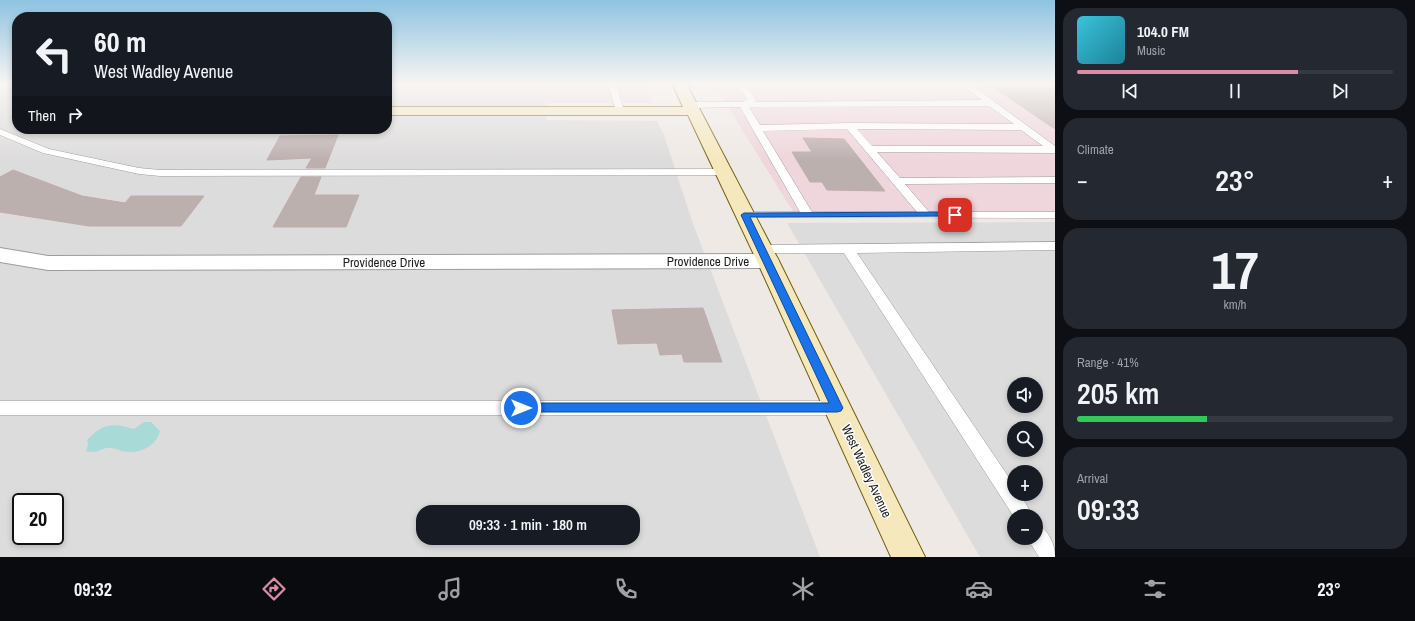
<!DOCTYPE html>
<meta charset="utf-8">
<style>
:root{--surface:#171b24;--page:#242831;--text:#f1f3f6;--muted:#9ea1a6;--line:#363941;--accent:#db8ba4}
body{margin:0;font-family:"Archivo Narrow",sans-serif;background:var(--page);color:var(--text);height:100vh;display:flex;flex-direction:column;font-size:15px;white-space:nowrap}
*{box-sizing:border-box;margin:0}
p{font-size:13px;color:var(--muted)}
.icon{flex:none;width:22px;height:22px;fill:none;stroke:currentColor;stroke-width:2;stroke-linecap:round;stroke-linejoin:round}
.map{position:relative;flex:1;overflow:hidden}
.sheet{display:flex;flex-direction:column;gap:8px;padding:8px;background:#0d0f14;width:360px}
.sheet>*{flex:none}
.guide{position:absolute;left:12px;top:12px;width:380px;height:122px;border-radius:16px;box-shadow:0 2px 6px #0003;background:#171b24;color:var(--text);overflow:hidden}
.buttons{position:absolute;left:1007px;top:377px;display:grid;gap:8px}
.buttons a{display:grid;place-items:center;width:36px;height:36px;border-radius:50%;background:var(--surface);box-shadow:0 2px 6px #0003;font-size:20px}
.speed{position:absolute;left:12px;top:493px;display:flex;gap:8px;font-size:20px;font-weight:700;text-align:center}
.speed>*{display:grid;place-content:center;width:52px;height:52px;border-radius:50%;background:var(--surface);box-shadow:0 2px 6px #0003;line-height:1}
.speed .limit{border:2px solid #111;border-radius:6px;background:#fff;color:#111}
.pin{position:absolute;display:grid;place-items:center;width:34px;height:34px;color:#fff;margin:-17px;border-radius:8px;box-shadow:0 2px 6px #0006}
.me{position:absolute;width:44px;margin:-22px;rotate:90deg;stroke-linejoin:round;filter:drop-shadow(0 0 3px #0008)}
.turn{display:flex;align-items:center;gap:14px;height:84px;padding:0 16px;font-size:18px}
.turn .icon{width:52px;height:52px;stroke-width:2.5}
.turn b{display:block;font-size:28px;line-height:34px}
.then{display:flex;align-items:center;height:38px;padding:0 16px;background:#0003;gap:8px;font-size:15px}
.big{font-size:30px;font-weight:600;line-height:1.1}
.sheet .card{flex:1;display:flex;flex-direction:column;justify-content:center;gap:6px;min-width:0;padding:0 14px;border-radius:16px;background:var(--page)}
.sheet .dial{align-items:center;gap:0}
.dial b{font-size:52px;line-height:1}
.song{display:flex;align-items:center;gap:12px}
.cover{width:48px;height:48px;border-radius:6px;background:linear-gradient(135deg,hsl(190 70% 55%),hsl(190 70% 35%))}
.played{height:4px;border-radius:2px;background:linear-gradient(90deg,var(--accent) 70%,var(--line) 70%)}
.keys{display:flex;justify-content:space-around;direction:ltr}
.heat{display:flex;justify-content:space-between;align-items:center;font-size:22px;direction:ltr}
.charge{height:6px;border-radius:3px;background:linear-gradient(90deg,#34c759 41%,var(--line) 0)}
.trip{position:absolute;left:416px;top:505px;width:224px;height:40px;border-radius:16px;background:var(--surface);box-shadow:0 2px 6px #0003;font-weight:600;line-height:40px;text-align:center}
.dock{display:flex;height:64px;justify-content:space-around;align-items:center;background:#090b0e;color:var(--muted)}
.dock .icon{width:28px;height:28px}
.dock .active{color:var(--accent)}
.dock b{font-size:18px;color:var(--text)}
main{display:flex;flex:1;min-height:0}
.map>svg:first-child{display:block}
.residential{fill:#dddcdc;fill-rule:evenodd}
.commercial{fill:#efd6dc}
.water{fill:#a8dad7}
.building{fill:#bcb0af;stroke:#c0aca9}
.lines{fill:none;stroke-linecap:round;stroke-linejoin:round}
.lane-casing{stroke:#9c9c9c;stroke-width:1}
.street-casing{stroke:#9c9c9c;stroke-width:2}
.secondary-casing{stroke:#705e0b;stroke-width:2}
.lane{fill:#fff;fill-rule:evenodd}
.street{fill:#fff;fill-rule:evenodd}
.secondary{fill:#f6e8bd;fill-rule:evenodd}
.route{fill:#1a73e8;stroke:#114b97}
.labels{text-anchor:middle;stroke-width:3;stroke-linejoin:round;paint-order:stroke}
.street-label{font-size:13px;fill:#1f1f1f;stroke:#fff}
</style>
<main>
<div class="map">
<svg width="1055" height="557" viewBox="0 0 1055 557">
<rect width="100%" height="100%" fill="#efe9e5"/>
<!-- residential -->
<g class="residential">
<path d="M0,83h17v46h370v-46h158l2,37 110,1 7,14 28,86 128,336h-820zM21,502h34v34h-34zM423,512h210v26h-210z"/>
<path d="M1055,222v335h-75l-193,-334zM1014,384h22v22h-22zM1014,428h22v22h-22zM1014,472h22v22h-22zM1014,516h22v22h-22z"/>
</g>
<!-- commercial -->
<g class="commercial">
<polygon points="545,83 645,83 653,103 546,103"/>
<polygon points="713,83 1055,83 1055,213 794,213"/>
</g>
<!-- water -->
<path class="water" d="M144,422h7l9,9c-4,16 -22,24 -38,20 -5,-1 -9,-4 -15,-3 -10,2 -9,6 -21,3l2,-6 -1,-5c17,-17 25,-17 47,-11z"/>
<!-- building -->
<g class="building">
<polygon points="987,83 1055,83 1055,129"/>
<polygon points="338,135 325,168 306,168 312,158 267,160 280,136"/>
<polygon points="803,138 844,139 885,191 827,190 822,182 810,182 792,152 812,152"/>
<polygon points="13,170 82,196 125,203 131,196 204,196 181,226 89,226 0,212 0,177"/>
<polygon points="301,177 321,177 314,195 359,195 346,227 273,227"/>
<polygon points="703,308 722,362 684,362 682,354 660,355 657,343 618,344 612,310"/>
</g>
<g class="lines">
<defs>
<g id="lane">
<polygon points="608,83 616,83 624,111 623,113 617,113 616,111"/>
<path d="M676,83h293l86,63v7l-178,-1 23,26 155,-1v6l-150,1 24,28h126v6l-314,-1 -2,-2 2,-2 4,-1h55l-60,-105 -51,1 -4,-3 4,-3h53l5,-3 -5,-8 -9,-4 -54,-1h-3zM963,86l19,14 -227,2 1,-2 -9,-13zM989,106l25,18 -164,-1 -90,2 -11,-18zM847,129l70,83h-105l-49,-81zM857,129l164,1 22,16h-171z"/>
<polygon points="0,129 49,149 139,168 160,170 723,169 728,172 723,175 160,176 139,174 43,153 0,135"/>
<polygon points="1055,242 1055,250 857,253 1014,485 1014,494 1020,494 1033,516 1014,516 1014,517 844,253 762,253 758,252 756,249 758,246 762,245"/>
<polygon points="0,401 837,401 843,403 845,408 843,413 837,415 0,415"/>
<path d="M1036,524c13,6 19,20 19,33h-16l-10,-16 -1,-3h8z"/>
</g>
<polygon id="street" points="0,248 48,256 768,254 776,256 779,261 776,266 768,268 48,270 0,262"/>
<polygon id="secondary" points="672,83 686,83 779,261 925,557 891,557 757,261 688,115 387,115 387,107 683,107"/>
</defs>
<!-- lane casing -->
<use href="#lane" class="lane-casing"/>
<!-- street casing -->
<use href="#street" class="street-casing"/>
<!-- secondary casing -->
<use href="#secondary" class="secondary-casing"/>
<!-- lane -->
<use href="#lane" class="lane"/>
<!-- street -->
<use href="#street" class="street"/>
<!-- secondary -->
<use href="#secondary" class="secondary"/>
</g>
<!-- sky -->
<linearGradient id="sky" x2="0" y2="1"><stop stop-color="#8ec3e1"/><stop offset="0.52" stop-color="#f8f5f3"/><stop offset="1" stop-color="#f8f5f3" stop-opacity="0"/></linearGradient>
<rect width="1055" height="161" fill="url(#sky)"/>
<!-- route -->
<polygon class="route" points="955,212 959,215 957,216 750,217 843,408 841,411 837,412 521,412 517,411 516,408 517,404 521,403 829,403 741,215 744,213"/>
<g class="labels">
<!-- street labels -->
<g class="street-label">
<text x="708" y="266">Providence Drive</text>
<text x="384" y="267">Providence Drive</text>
<text transform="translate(867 471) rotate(65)" y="5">West Wadley Avenue</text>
</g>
</g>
</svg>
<div class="buttons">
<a><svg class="icon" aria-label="sound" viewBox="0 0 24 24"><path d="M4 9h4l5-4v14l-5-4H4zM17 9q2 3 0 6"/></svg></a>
<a><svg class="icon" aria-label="search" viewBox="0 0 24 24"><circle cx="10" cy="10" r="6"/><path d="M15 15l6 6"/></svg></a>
<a>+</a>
<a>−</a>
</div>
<div class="speed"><div class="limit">20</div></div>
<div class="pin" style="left:955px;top:215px;background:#d93025"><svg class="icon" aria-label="arrive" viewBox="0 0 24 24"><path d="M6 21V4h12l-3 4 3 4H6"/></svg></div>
<svg class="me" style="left:521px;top:408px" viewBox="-20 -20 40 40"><circle r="17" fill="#1a73e8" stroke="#fff" stroke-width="3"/><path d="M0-11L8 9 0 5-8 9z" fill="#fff"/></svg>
<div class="trip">09:33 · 1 min · 180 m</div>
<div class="guide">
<div class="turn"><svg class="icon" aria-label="left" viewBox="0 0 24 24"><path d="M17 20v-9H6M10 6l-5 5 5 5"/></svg><div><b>60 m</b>West Wadley Avenue</div></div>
<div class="then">Then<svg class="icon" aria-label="right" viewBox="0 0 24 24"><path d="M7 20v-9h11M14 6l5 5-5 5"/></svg></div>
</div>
</div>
<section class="sheet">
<div class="card">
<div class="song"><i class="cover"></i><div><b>104.0 FM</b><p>Music</p></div></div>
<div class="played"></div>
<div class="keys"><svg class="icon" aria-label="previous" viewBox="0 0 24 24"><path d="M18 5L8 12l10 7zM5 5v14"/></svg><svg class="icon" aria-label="pause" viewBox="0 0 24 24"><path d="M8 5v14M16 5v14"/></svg><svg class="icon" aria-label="next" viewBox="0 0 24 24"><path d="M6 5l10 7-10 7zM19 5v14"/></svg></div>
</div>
<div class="card"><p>Climate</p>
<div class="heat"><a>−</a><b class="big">23°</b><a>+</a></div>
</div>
<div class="card dial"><b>17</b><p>km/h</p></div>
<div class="card"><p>Range · 41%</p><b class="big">205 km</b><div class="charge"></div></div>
<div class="card"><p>Arrival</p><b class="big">09:33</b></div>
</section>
</main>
<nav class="dock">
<b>09:32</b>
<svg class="icon active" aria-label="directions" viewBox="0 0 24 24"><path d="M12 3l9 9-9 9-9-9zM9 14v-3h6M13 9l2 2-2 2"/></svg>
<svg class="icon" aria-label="music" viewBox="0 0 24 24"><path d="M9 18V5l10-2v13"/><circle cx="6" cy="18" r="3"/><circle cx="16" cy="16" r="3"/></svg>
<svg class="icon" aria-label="phone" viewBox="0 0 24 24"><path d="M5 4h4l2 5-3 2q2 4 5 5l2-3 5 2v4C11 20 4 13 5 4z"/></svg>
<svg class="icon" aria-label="climate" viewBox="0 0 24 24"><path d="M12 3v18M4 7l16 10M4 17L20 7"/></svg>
<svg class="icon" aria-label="car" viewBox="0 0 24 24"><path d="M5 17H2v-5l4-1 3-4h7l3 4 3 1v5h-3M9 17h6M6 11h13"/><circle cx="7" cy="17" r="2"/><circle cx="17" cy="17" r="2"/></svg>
<svg class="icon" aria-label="filters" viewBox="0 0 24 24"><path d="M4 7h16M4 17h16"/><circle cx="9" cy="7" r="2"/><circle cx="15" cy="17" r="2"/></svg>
<b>23°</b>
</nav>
